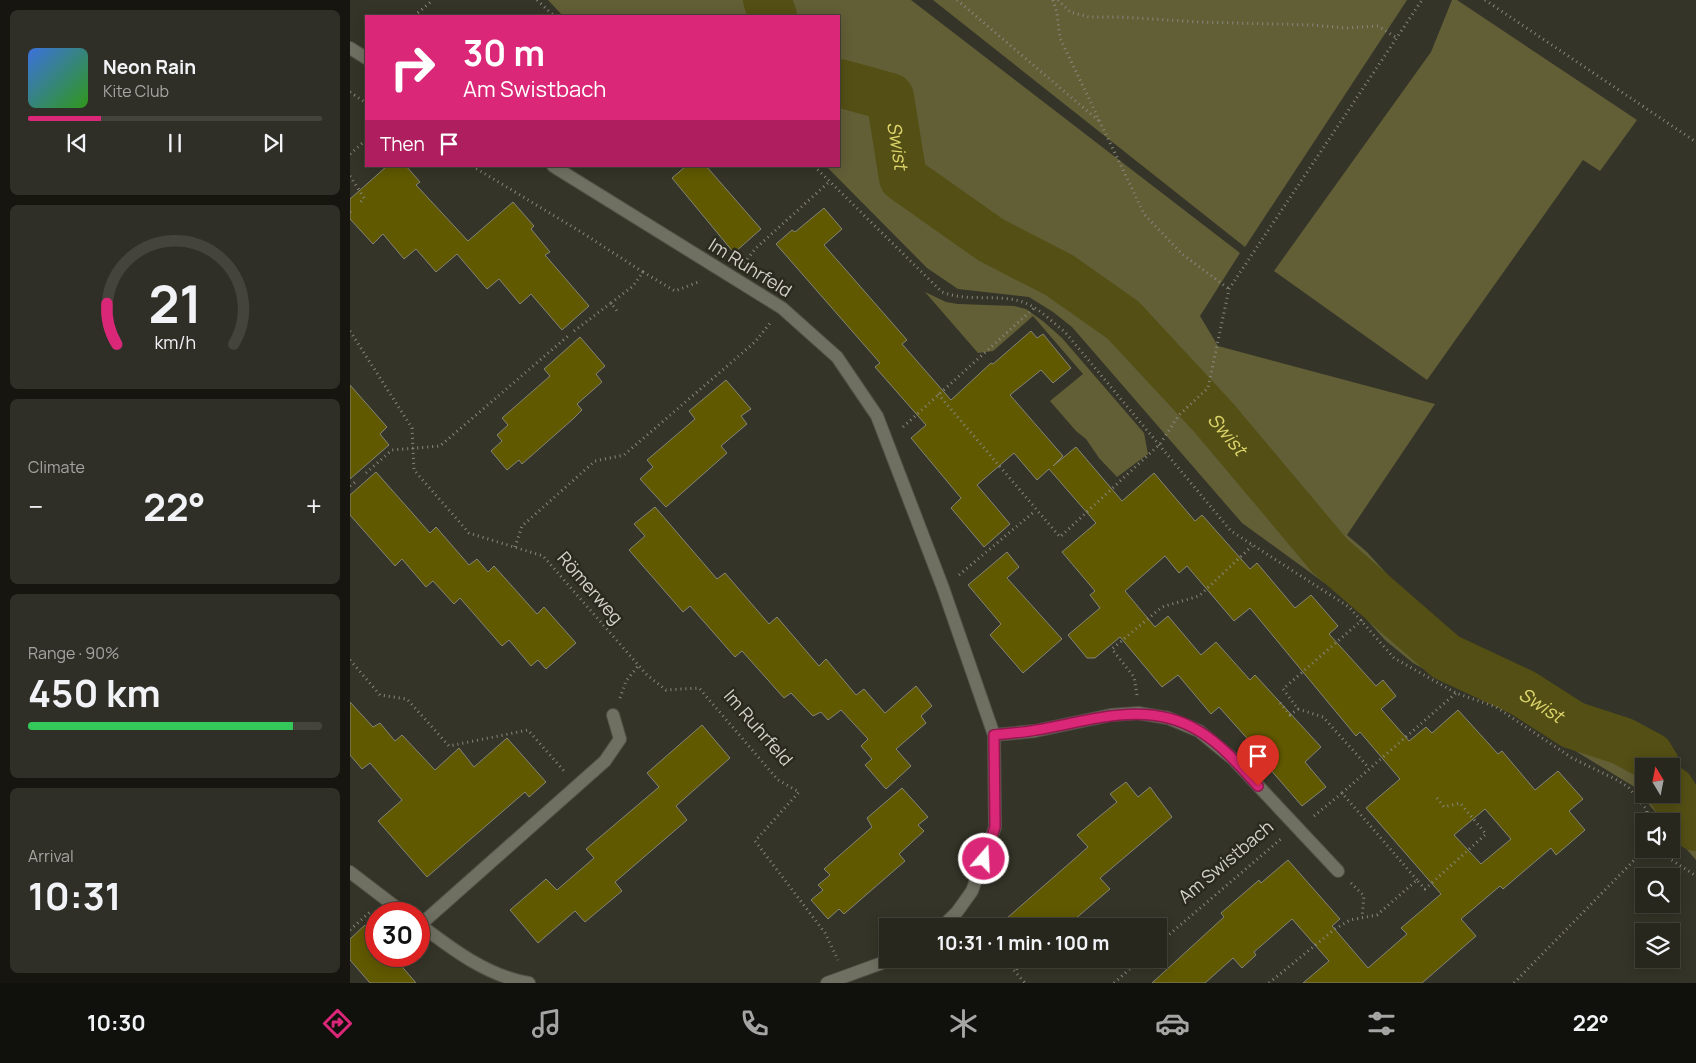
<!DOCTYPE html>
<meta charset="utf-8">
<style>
:root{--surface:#28271e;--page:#302f27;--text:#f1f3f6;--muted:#a5a5a4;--line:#44443c;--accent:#db2777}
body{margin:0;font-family:Manrope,sans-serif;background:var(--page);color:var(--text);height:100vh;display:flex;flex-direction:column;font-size:19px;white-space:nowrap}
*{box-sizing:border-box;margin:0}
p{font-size:16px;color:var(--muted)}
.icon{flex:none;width:28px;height:28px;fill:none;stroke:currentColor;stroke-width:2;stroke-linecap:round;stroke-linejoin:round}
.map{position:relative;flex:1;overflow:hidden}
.side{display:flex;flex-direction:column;gap:10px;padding:10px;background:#161510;width:350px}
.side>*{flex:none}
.hud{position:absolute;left:15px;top:15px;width:475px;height:152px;border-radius:0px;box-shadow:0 2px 12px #0003,0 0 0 1px var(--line);background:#db2777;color:#fff;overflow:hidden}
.needle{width:32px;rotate:350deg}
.buttons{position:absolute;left:1285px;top:758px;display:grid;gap:10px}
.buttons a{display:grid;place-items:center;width:45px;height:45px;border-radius:0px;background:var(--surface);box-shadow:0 2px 12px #0003,0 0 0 1px var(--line);font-size:25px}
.speed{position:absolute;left:15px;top:902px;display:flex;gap:10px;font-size:25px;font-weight:700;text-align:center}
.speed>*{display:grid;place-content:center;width:65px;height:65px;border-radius:50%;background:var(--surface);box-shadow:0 2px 12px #0003,0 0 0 1px var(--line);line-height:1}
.speed .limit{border:8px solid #d22;background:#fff;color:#111}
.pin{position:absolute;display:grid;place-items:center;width:42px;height:42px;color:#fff;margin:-51px -21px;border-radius:50% 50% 50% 0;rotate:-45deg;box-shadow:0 0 5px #0007}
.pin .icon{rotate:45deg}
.me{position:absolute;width:55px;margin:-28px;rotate:19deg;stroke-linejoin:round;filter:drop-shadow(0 0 4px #0008)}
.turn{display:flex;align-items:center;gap:18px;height:105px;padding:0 15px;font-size:22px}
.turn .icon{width:65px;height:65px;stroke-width:2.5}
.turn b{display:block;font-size:35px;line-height:42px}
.then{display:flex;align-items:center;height:48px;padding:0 15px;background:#0003;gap:10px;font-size:19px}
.big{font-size:38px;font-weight:700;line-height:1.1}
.side .card{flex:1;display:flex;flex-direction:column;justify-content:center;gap:8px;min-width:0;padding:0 18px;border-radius:8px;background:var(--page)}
.side .dial{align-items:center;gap:0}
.dial svg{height:130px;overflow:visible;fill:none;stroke:var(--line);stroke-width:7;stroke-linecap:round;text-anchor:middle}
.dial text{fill:var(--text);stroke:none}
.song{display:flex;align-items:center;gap:15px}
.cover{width:60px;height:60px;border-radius:8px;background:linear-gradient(135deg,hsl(220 70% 55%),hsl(110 70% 35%))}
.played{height:5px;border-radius:2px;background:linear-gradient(90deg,var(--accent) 25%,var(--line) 25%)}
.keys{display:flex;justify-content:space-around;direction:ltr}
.heat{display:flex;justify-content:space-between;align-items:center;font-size:28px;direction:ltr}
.charge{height:8px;border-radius:4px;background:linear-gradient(90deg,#34c759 90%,var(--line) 0)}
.trip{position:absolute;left:529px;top:918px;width:288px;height:50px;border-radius:0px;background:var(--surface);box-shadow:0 2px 12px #0003,0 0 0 1px var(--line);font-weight:700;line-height:50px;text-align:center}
.tab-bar{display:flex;height:80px;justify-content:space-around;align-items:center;background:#10100c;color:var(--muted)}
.tab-bar .icon{width:35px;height:35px}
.tab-bar .on{color:var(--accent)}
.tab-bar b{font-size:22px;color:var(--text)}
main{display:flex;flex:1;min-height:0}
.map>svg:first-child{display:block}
.green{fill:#625f37;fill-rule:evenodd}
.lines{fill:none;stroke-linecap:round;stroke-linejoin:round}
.river{stroke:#544f14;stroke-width:48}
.building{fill:#605900;stroke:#858577;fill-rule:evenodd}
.lane-casing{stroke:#535248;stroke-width:14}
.street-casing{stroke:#535248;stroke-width:14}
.path{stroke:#88877e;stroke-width:3;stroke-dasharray:1 4;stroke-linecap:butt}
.lane{stroke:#707062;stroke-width:12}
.street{stroke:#707062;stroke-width:12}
.route-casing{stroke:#8e194d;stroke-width:12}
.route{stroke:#db2777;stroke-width:9}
.labels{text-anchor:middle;stroke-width:5;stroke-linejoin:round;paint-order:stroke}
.street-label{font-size:18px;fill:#d2d1ca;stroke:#2b2a1e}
.water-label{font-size:19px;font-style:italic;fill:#ddd56c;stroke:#2b2a1e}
</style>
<main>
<section class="side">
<div class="card">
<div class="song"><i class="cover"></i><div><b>Neon Rain</b><p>Kite Club</p></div></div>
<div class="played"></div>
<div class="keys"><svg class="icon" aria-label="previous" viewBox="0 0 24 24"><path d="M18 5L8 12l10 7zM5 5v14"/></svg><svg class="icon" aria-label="pause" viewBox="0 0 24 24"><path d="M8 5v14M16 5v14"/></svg><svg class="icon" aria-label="next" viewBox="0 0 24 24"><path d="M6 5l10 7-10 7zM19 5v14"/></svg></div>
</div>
<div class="card dial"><svg viewBox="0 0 100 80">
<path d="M14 69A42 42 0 1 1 86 69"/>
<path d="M14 69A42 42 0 0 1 8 44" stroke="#db2777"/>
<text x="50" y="56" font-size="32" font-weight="700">21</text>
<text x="50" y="72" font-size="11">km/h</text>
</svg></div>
<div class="card"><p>Climate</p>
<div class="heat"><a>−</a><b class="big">22°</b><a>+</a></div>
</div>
<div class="card"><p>Range · 90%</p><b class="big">450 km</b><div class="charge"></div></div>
<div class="card"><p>Arrival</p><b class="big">10:31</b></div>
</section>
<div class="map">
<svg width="1346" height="983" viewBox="0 0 1346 983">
<rect width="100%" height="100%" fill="#353428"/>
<!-- green -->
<g class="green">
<path d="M198,0h363l329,253 -40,63 18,30 217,58 -88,131 20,17 38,42 53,47 161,80 25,13 15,12 24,36 13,24v54l-25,-29v-10h-8l-30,-35 -135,-82 -42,-17 -43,-24 -28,-23 -33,-37 -110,-80 -170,-196 -19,-15 -24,-15 -71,-8 -31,-21 -101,-102h13v-150h-276zM1294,766h27v28h-27z"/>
<polygon points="583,0 1057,0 895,247"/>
<polygon points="1102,0 1107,0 1287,120 1250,171 1233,160 1077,380 924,271 1081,52"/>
<polygon points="575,292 596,302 608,304 664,306 676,309 694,322 712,338 794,433 798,454 767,477 749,458 736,439 726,431 700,401 733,374 683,316 643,351 628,353"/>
</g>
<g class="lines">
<!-- river -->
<g class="river">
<polyline points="417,0 423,16"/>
<path id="s1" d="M489,83l51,14 13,81 88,62 68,35 64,45 91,98 116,138 116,101 77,36 50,32 49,16 28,15 6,10"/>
<polyline points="1321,790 1340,822 1346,827"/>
</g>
</g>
<!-- building -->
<g class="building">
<polygon points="37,166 56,166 70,182 66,185 118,241 163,202 184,226 181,229 200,252 195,255 239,306 212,330 181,294 170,304 149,279 137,289 107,254 86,272 66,249 54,259 33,234 23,244 0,219 0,199"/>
<polygon points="336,166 356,166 411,229 384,253 322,178"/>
<path d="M474,208l18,21 -18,16 83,95 -5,4 49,56 40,-37 2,1 38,-33 6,7 6,-4 28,34 -18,15 -12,-13 -31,25 53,61 -10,10 23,-19 46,54 32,-28 41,48 7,-6 48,54 7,-6 38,45 16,-13 27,31 -9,8 47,52 7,-6 13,16 -15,13 28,32 17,-14 6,6 26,-23 40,44 4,-3 33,39 23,-19 25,28 -14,12 16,19 -29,25 -5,-7 -48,41 -3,-3 -39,33 15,17 -54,47h-119l26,-22 -37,-42 -38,33 2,3 -14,13 -9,-10 -28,25h-53l72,-66 -3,-4 38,-33 2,3 27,-23 52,59 -8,7 36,42 39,-34 -6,-6 40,-34 -75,-86 34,-29 -40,-47 -4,4 -106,-128 -16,13 -47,-55 -8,7 -14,-17 -40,35 30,36 13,-11 33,39 15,-13 34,38 5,-5 66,72 -16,15 21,25 -24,19 -33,-38 2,-3 -52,-58 -8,7 -33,-39 -16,12 -42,-50 -25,21h-8l-19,-23 32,-27 -10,-13 5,-4 -33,-39 34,-29 -47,-54 -12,11 -23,-27 -37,32 33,39 -26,23 -33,-39 10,-10 -50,-60 15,-13 -51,-58 5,-4 -104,-119 16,-14 3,2zM1135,809l26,30 -30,25 -27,-29z"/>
<polygon points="230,337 255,366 246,374 252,382 227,404 232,410 223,419 172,464 169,460 157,470 141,451 152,441 147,435 158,425 152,418 200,376 194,369"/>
<polygon points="376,380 401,409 391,416 397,424 371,446 377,453 316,507 290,479 303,467 297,460 345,419 339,411"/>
<polygon points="0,385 37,427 30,434 39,445 0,479"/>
<polygon points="26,472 80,533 86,527 119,565 127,559 138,572 144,566 187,614 194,607 226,643 196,669 188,660 181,666 159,640 152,646 110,598 104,604 83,581 76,587 52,559 45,566 0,515 0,495"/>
<polygon points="305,507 367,579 375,573 419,624 427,617 469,666 476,659 506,695 514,689 535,713 566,686 582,706 571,716 576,723 546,749 561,766 536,789 515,765 522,759 511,746 518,739 491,710 478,720 471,712 463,716 441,693 434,698 392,651 385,657 340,606 333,612 279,550 295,536 284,524"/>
<polygon points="657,552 669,567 657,578 712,639 673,673 640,635 651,624 618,585"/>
<polygon points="0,702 23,727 30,723 45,741 52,735 85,770 109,748 124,767 157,738 196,782 179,797 175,792 77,877 28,821 52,800 20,763 12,769 0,755"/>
<polygon points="352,725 380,758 326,806 337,820 265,882 272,891 235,922 225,911 188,943 160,910 196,879 207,890 244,858 236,849 309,787 297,773"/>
<polygon points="776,782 788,797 800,787 822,817 750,878 760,889 717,926 648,926 738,847 727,835 767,802 760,794"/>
<polygon points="552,788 578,817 568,825 574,831 549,854 555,861 494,914 489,909 478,919 461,900 473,890 468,885 480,875 474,869 522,827 517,818"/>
<polygon points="15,925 26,938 26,956 43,956 66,983 20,983 0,960 0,939"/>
<polygon points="658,959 680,959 667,970"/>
</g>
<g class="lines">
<defs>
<polyline id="lane" points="70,925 255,761 270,739 263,715"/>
<g id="street">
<polyline points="0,48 16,58"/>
<polyline points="203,166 432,308 487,357 527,416 593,588 644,735 645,827 622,891 607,912 593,926"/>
<polyline points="644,735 685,731 761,715 788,713 818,718 849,731 883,759 988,871"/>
<polyline points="0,872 55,914"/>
<path d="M69,924c33,25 68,52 110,59"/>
<polyline points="477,983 543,959"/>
</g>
</defs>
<!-- lane casing -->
<use href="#lane" class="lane-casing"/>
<!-- street casing -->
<use href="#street" class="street-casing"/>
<!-- path -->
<g class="path">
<polyline points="187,0 204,16"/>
<polyline points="607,0 749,121"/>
<polyline points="703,0 707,13 710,38 794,214 832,254 879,289"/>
<polyline points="708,0 720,12 739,17 771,17 849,22 962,25 996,28 1028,26 1047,38"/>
<polyline points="1135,0 1346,142"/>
<polyline points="64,16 83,0"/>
<polyline points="0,92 16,103"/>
<polyline points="0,154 16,140"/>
<polyline points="122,166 231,232 293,272"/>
<path d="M464,166l128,126c26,10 52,2 78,9 17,5 31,20 45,31l166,199 118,76 45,51 62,35 40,14 76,51 47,23 10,7 18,22v11"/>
<polyline points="0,176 14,198 9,204"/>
<polyline points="0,212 2,210"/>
<polyline points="394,263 406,248 479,182"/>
<polyline points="261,303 283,286 293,272 325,291 351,281"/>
<polyline points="0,331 62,428 64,470 119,533 193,556 297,675 316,690 349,688 428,780 449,792 405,841 475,933 488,960"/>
<polyline points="224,331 261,303 267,311"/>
<polyline points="588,394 710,537 810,444 829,415 858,388 879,289 1072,0"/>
<polyline points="553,427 684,308"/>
<polyline points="16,473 42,450 90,446 218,336"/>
<polyline points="0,486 8,480"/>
<polyline points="165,547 172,526 245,461 274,455 405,342 421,322"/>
<polyline points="609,575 685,511"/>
<polyline points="1012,620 933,689 948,709 973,717 1019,768"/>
<polyline points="0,660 30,695 57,699 99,746 178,730 214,771"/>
<polyline points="787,695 784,677 762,649 812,607 849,596 902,546"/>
<polyline points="270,698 276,681 289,665"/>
<polyline points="930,703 940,715 948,709"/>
<polyline points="964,816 992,793"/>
<polyline points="1305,849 1346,876"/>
<polyline points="1067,880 992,793 1106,693"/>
<polyline points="1001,883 1014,896 1012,917"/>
<polyline points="0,930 20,912"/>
<polyline points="808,944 932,838"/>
<polyline points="654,959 675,983"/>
<polyline points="764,983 791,959"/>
<polyline points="919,983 985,929 1000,920 1027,915 1067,880 1075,889 1136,834 1110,803 1094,807 1087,798"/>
<polyline points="1164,983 1295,849"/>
</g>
<!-- lane -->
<use href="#lane" class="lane"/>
<!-- street -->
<use href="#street" class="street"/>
</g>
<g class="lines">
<defs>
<path id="route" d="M634,859l11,-32 -1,-92c14,-2 28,-2 42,-5 55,-9 111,-31 163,1 23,14 41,35 59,55"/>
</defs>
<!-- route casing -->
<use href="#route" class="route-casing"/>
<!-- route -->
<use href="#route" class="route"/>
</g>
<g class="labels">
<!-- street labels -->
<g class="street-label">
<text transform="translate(400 268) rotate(32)" y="6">Im Ruhrfeld</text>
<text transform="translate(240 588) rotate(49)" y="6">Römerweg</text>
<text transform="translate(408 728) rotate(49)" y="6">Im Ruhrfeld</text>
<text transform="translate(876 862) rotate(-40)" y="6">Am Swistbach</text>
</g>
<!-- water labels -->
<g class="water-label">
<text dy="7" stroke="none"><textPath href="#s1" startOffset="102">Swist</textPath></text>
<text dy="7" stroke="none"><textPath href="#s1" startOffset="552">Swist</textPath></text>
<text dy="7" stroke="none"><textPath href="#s1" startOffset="972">Swist</textPath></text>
</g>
</g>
</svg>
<div class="buttons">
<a><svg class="needle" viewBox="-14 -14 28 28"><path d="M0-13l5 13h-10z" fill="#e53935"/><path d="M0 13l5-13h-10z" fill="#a5a5a4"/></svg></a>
<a><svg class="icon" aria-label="sound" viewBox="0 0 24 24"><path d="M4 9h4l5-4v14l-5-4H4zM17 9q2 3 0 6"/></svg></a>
<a><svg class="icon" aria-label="search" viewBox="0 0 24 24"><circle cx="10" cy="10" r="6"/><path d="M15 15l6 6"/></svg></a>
<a><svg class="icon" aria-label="layers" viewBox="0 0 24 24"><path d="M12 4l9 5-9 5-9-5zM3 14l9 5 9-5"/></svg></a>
</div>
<div class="speed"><div class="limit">30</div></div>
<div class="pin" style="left:908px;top:786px;background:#d93025"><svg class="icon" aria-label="arrive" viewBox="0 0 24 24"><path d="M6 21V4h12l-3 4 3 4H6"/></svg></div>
<svg class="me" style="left:634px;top:859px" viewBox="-20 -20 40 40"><circle r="17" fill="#db2777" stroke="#fff" stroke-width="3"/><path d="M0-11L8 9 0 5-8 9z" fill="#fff"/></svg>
<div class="trip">10:31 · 1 min · 100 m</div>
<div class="hud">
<div class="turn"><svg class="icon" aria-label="right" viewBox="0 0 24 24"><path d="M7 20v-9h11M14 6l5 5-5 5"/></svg><div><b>30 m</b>Am Swistbach</div></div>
<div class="then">Then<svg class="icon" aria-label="arrive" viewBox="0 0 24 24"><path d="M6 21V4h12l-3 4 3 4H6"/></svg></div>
</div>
</div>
</main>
<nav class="tab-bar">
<b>10:30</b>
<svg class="icon on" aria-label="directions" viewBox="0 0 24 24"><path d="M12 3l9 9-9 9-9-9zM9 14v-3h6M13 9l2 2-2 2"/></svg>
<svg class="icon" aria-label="music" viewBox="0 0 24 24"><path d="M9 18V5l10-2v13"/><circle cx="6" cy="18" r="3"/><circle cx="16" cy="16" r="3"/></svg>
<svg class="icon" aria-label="phone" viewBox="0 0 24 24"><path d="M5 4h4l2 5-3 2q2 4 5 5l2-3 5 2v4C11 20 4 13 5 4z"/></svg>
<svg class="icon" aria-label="climate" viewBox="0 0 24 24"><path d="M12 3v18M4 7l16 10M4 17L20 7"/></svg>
<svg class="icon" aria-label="car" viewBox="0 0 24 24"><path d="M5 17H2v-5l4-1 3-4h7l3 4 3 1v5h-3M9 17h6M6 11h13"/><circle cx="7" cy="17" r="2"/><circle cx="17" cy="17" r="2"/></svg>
<svg class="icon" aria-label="filters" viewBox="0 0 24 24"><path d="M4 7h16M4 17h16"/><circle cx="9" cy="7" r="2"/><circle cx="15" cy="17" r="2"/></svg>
<b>22°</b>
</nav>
